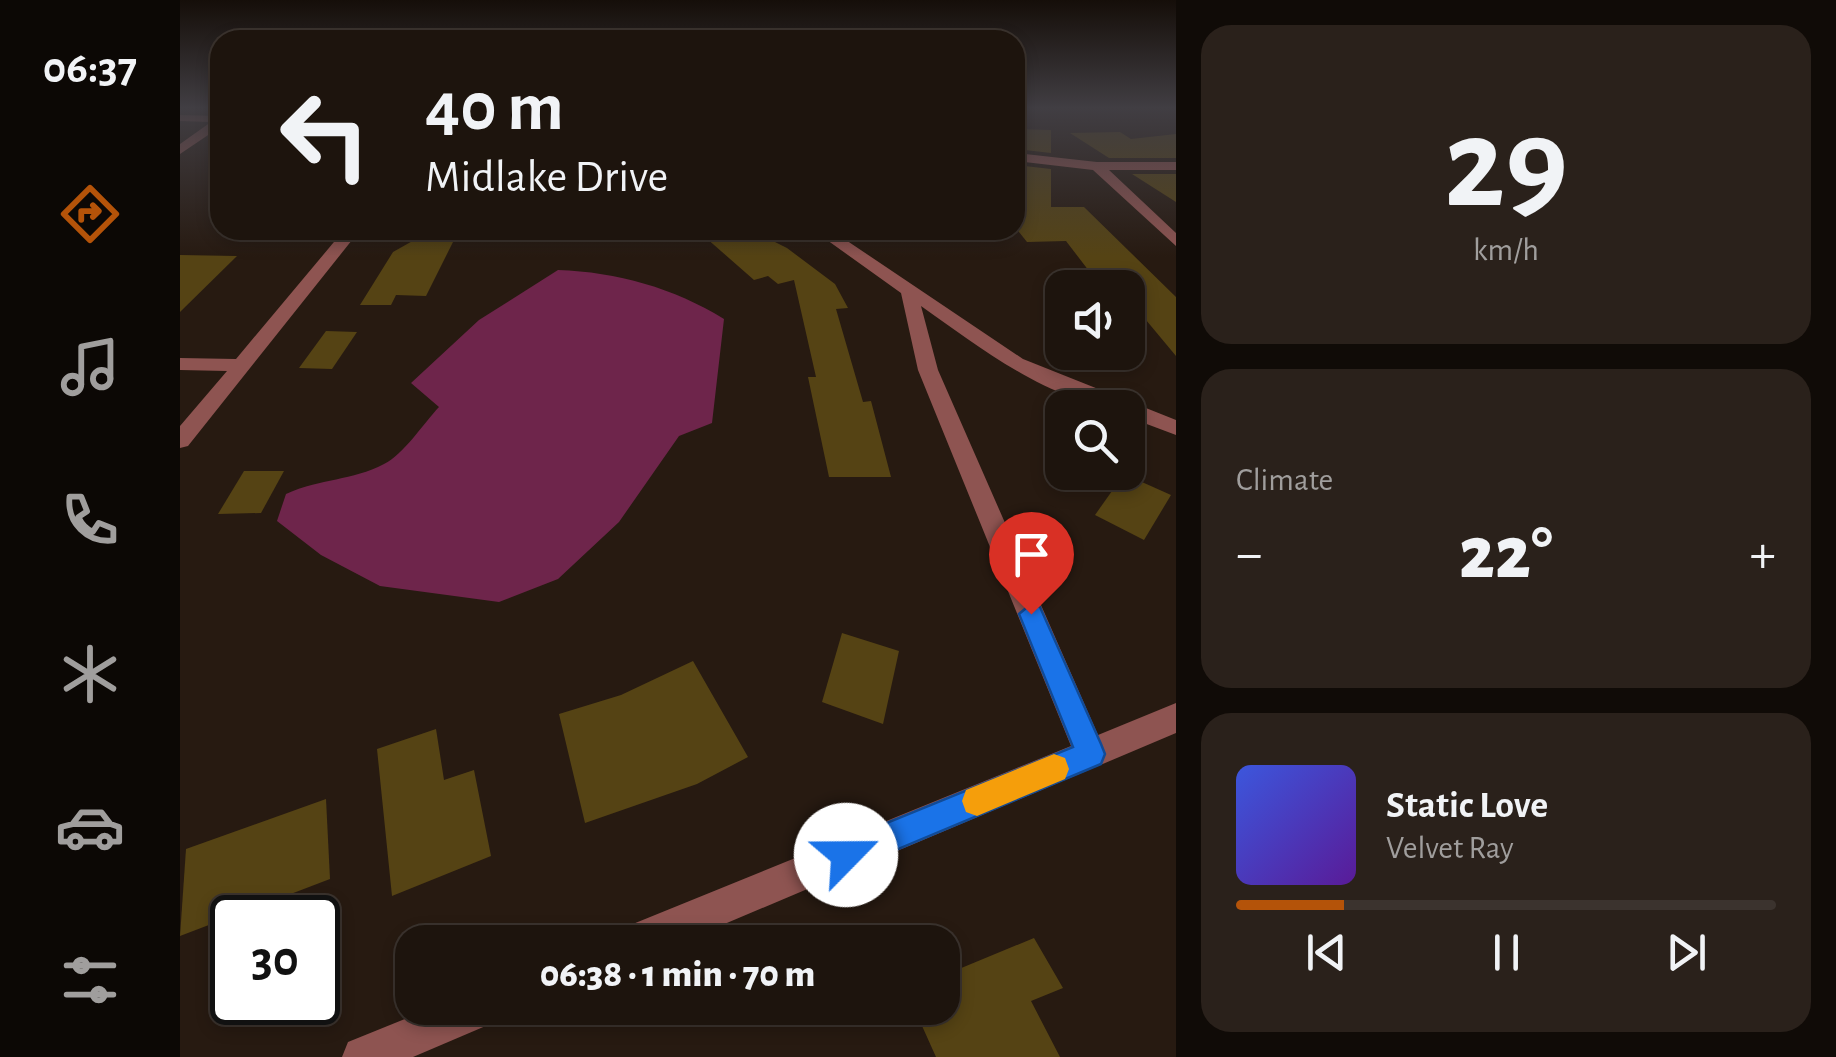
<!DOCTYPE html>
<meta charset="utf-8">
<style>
:root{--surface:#1d140d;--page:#2a211b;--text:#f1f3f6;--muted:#a09e9d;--line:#3b332e;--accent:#b45309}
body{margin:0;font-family:"Alegreya Sans",sans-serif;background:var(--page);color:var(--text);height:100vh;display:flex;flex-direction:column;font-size:38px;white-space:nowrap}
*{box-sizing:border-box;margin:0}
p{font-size:32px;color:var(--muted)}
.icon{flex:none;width:55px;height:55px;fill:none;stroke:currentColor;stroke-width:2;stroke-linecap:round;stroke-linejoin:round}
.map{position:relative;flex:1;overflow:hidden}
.drawer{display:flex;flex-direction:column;gap:25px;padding:25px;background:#100b07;width:660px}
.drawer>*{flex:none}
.guide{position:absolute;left:30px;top:30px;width:815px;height:210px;border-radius:30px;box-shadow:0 5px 15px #0003,0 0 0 2px var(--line);background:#1d140d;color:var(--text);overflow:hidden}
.buttons{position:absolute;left:865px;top:270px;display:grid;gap:20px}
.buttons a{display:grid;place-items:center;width:100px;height:100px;border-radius:20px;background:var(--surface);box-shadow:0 5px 15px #0003,0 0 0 2px var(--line);font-size:50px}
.speed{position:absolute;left:30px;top:895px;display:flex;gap:20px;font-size:50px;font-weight:700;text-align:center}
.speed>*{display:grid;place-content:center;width:130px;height:130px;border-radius:50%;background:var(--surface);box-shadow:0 5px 15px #0003,0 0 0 2px var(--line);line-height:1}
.speed .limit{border:5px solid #111;border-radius:15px;background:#fff;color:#111}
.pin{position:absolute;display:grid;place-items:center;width:85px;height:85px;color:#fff;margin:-102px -42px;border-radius:50% 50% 50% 0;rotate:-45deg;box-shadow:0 0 10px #0007}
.pin .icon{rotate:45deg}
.me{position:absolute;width:110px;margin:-55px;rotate:67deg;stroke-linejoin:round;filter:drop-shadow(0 0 8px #0008)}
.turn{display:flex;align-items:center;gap:35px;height:210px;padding:0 50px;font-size:45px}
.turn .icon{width:130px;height:130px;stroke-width:2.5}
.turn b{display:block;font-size:70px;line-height:85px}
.big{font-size:75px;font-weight:800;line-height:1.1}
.drawer .tile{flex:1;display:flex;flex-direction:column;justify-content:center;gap:15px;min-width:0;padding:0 35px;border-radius:30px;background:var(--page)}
.drawer .dial{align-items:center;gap:0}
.dial b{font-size:130px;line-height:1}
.song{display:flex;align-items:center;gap:30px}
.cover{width:120px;height:120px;border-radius:15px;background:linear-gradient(135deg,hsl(230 70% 55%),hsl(270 70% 35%))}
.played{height:10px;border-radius:5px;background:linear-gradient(90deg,var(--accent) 20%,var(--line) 20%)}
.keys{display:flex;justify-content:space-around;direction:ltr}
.heat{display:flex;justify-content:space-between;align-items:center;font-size:55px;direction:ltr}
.trip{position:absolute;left:215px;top:925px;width:565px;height:100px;border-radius:30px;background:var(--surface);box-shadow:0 5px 15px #0003,0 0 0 2px var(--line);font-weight:800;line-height:100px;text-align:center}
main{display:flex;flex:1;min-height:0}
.tabs{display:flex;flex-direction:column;width:180px;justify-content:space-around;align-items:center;background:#0c0805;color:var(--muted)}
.tabs .icon{width:70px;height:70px}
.tabs .on{color:var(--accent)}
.tabs b{font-size:45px;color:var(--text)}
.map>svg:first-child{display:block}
.water{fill:#6e254b}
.building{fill:#554314}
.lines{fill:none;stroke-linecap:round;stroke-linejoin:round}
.minor{fill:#8e5451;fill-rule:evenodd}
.route{fill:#1a73e8;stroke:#114b97;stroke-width:2.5}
.slow{fill:#f59e0b}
</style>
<main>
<nav class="tabs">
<b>06:37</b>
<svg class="icon on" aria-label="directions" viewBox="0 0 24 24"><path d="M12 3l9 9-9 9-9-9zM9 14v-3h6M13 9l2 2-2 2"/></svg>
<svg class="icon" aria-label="music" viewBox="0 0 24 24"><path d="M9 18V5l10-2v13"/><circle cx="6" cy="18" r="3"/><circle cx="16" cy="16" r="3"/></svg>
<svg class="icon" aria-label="phone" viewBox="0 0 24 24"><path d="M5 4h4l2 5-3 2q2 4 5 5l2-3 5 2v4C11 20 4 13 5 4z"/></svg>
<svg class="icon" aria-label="climate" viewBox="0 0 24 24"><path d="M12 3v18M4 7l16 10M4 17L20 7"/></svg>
<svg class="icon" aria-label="car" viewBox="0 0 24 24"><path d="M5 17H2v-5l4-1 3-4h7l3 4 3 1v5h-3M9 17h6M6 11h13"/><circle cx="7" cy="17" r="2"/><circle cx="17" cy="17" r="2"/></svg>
<svg class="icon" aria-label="filters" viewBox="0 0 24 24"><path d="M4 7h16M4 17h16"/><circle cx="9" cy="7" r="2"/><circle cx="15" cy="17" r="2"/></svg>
</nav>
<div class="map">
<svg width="996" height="1057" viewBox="0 0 996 1057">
<rect width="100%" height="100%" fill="#271a11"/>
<!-- water -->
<path class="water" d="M378,270c59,2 116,18 166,49l-12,104 -33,13 -60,86 -61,57 -59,23 -119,-16 -59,-31 -44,-34 9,-27c35,-16 66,-13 98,-30 20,-10 39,-40 55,-57l-28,-24 68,-63z"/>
<!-- building -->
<g class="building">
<polygon points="835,129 871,130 871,153 835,149"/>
<polygon points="940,132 951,139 996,134 996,158 929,158 890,133"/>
<polygon points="835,165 871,169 871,207 904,207 996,297 996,356 956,308 955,280 938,288 922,288 886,241 847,242 835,227"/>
<polygon points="952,174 996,174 996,202"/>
<polygon points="252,230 276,236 246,296 216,295 211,305 180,305 213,252"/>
<polygon points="517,230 571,230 607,248 655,284 668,308 656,309 683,402 691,401 711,477 649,477 628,377 636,377 614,280 598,284 588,276 574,280"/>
<polygon points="0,255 57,256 0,312"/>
<polygon points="146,331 177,332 152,369 119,368"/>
<polygon points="64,471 104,471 81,513 38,514"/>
<polygon points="944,474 991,495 964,540 915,515"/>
<polygon points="662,633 719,651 703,724 642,702"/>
<polygon points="513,661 568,757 517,784 405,823 379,714 441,695"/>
<polygon points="256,729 264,780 294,770 311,856 212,896 197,749"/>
<polygon points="146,799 150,879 0,936 6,849"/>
<polygon points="854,938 883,988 851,1001 880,1057 756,1057 734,1008 762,1008 762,976"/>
</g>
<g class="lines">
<!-- minor -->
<g class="minor">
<polygon points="0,115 40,116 40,127 0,154 0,144 31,122 0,121"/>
<polygon points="835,153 917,162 996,162 996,170 929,170 996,233 996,246 913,170 835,161"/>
<polygon points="164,230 180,230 8,446 0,448 0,426 47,371 0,370 0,358 56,359"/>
<path d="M633,230h18l192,129 153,61v15l-48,-18v-9c-72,0 -150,-62 -207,-102l17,64 160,365 78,-32v30l-494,209h-64l5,-14 448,-182 -153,-376 -17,-77z"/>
<polygon points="252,1008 321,1008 315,1022 233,1057 162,1057 168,1042"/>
</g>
</g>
<!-- sky -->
<linearGradient id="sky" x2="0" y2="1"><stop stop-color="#150e09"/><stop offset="0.42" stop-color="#413e43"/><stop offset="1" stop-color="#413e43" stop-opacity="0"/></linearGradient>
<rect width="996" height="257" fill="url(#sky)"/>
<!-- route -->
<polygon class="route" points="851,604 860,607 921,744 925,754 921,764 666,871 655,867 650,855 655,844 893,747 839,614"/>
<!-- slow -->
<polygon class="slow" points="874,754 885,758 889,769 885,779 797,816 786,812 782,801 786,790"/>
</svg>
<div class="buttons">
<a><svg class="icon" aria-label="sound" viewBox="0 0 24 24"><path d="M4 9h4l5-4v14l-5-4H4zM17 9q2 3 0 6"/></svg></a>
<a><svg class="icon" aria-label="search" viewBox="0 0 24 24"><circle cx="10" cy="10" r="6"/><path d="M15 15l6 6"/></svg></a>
</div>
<div class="speed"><div class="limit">30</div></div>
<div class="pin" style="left:851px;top:614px;background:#d93025"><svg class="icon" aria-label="arrive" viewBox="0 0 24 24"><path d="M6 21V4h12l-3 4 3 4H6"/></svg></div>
<svg class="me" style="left:666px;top:855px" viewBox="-20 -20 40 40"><circle r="19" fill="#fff"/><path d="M0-13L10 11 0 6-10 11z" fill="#1a73e8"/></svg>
<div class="trip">06:38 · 1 min · 70 m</div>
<div class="guide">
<div class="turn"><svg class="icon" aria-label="left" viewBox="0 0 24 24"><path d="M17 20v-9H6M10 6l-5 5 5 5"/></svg><div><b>40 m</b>Midlake Drive</div></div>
</div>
</div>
<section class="drawer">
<div class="tile dial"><b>29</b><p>km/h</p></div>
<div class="tile"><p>Climate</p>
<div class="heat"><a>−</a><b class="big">22°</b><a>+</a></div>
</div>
<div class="tile">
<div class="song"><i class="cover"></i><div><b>Static Love</b><p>Velvet Ray</p></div></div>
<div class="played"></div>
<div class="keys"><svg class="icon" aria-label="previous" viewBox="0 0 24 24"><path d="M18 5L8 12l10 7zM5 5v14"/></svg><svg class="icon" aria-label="pause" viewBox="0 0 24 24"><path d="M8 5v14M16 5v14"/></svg><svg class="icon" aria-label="next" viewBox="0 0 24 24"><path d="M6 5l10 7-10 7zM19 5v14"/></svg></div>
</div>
</section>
</main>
